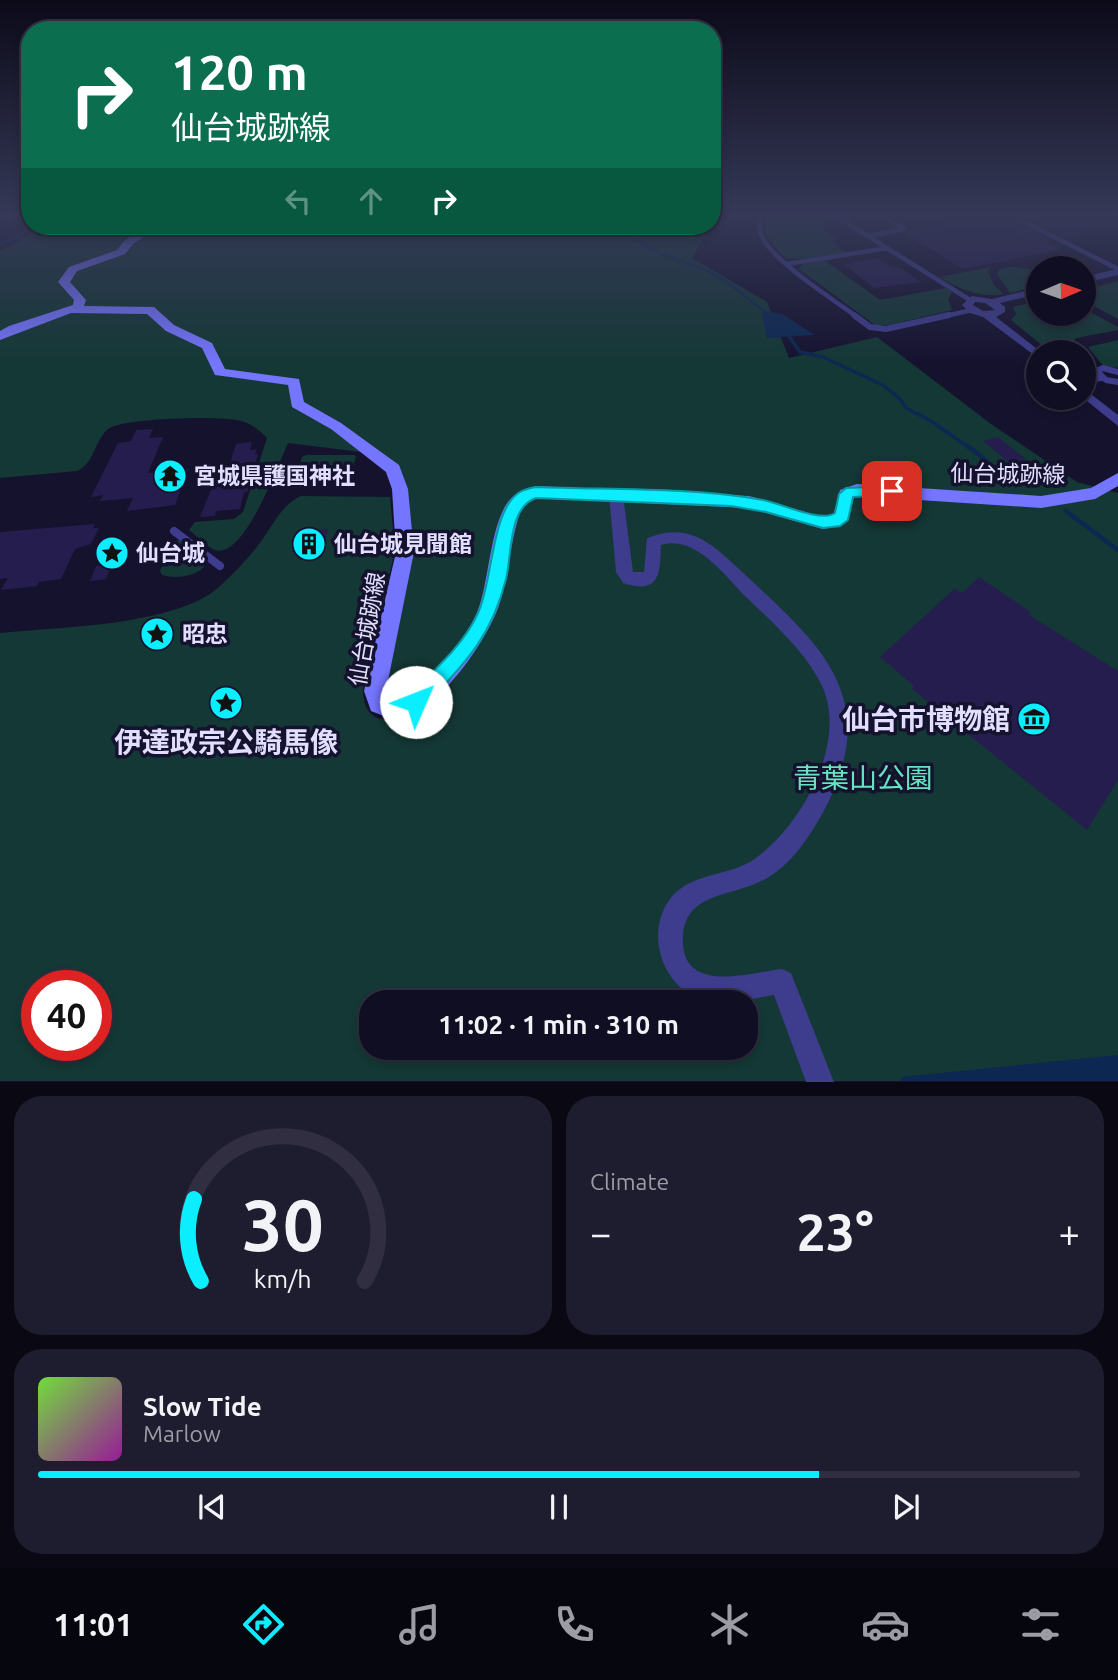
<!DOCTYPE html>
<meta charset="utf-8">
<style>
:root{--surface:#100e22;--page:#1e1c2f;--text:#f1f3f6;--muted:#9c9ca5;--line:#302e40;--accent:#0aeeff}
body{margin:0;font-family:Ubuntu,"Noto Sans JP",sans-serif;background:var(--page);color:var(--text);height:100vh;display:flex;flex-direction:column;font-size:26px;white-space:nowrap}
*{box-sizing:border-box;margin:0}
p{font-size:23px;color:var(--muted)}
.icon{flex:none;width:38px;height:38px;fill:none;stroke:currentColor;stroke-width:2;stroke-linecap:round;stroke-linejoin:round}
.map{position:relative;height:1082px;overflow:hidden}
.sheet{display:flex;flex-direction:column;gap:14px;padding:14px;background:#090813;flex:1}
.sheet>*{flex:none}
.guide{position:absolute;left:21px;top:21px;width:700px;height:214px;border-radius:28px;box-shadow:0 4px 10px #0003,0 0 0 2px var(--line);background:#0b6e4f;color:#fff;overflow:hidden}
.needle{width:46px;rotate:88deg}
.fabs{position:absolute;left:1026px;top:256px;display:grid;gap:14px}
.fabs a{display:grid;place-items:center;width:70px;height:70px;border-radius:50%;background:var(--surface);box-shadow:0 4px 10px #0003,0 0 0 2px var(--line);font-size:35px}
.speed{position:absolute;left:21px;top:970px;display:flex;gap:14px;font-size:35px;font-weight:700;text-align:center}
.speed>*{display:grid;place-content:center;width:91px;height:91px;border-radius:50%;background:var(--surface);box-shadow:0 4px 10px #0003,0 0 0 2px var(--line);line-height:1}
.speed .limit{border:10px solid #d22;background:#fff;color:#111}
.pin{position:absolute;display:grid;place-items:center;width:60px;height:60px;color:#fff;margin:-30px;border-radius:14px;box-shadow:0 4px 10px #0006}
.me{position:absolute;width:77px;margin:-38px;rotate:46deg;stroke-linejoin:round;filter:drop-shadow(0 0 5px #0008)}
.turn{display:flex;align-items:center;gap:24px;height:147px;padding:0 35px;font-size:32px}
.turn .icon{width:91px;height:91px;stroke-width:2.5}
.turn b{display:block;font-size:49px;line-height:60px}
.lanes{display:flex;align-items:center;height:66px;padding:0 35px;background:#0003;justify-content:center;gap:35px;direction:ltr}
.lanes .off{opacity:.35}
.big{font-size:52px;font-weight:700;line-height:1.1}
.sheet .card{flex:1;display:flex;flex-direction:column;justify-content:center;gap:10px;min-width:0;padding:0 24px;border-radius:28px;background:var(--page)}
.sheet .dial{align-items:center;gap:0}
.dial svg{height:182px;overflow:visible;fill:none;stroke:var(--line);stroke-width:7;stroke-linecap:round;text-anchor:middle}
.dial text{fill:var(--text);stroke:none}
.song{display:flex;align-items:center;gap:21px}
.cover{width:84px;height:84px;border-radius:10px;background:linear-gradient(135deg,hsl(100 70% 55%),hsl(300 70% 35%))}
.played{height:7px;border-radius:4px;background:linear-gradient(90deg,var(--accent) 75%,var(--line) 75%)}
.keys{display:flex;justify-content:space-around;direction:ltr}
.heat{display:flex;justify-content:space-between;align-items:center;font-size:38px;direction:ltr}
.sheet .tiles{flex:1;display:grid;gap:14px;grid-template-columns:1fr 1fr}
.card:last-child{grid-column:span 2}
.trip{position:absolute;left:359px;top:990px;width:399px;height:70px;border-radius:28px;background:var(--surface);box-shadow:0 4px 10px #0003,0 0 0 2px var(--line);font-weight:700;line-height:70px;text-align:center}
.tab-bar{display:flex;height:112px;justify-content:space-around;align-items:center;background:#06060e;color:var(--muted)}
.tab-bar .icon{width:49px;height:49px}
.tab-bar .on{color:var(--accent)}
.tab-bar b{font-size:32px;color:var(--text)}
.map>svg:first-child{display:block}
.green{fill:#143835;fill-rule:evenodd}
.water{fill:#0c2852}
.lines{fill:none;stroke-linecap:round;stroke-linejoin:round}
.stream-far2{stroke:#0c2852;stroke-width:2.5}
.stream-far1{stroke:#0c2852;stroke-width:3.5}
.stream{stroke:#0c2852;stroke-width:4.5}
.building{fill:#261d4f}
.lane-far2{stroke:#3d3c8d;stroke-width:4.5}
.lane-far1{stroke:#3d3c8d;stroke-width:6}
.lane{stroke:#3d3c8d;stroke-width:8}
.street{fill:#3d3c8d;fill-rule:evenodd}
.secondary{fill:#7576ff;fill-rule:evenodd}
.route{fill:#0aeeff;stroke:#069ba6;stroke-width:2}
.labels{text-anchor:middle;stroke-width:7;stroke-linejoin:round;paint-order:stroke}
.street-label{font-size:23px;fill:#e1deff;stroke:#15122e}
.poi-label{font-size:23px;font-weight:bold;fill:#e1deff;stroke:#15122e;text-anchor:start}
.near-poi-label{font-size:28px;font-weight:bold;fill:#e1deff;stroke:#15122e;text-anchor:end}
.near-park-label{font-size:28px;fill:#66e3c0;stroke:#15122e}
</style>
<div class="map">
<svg width="1118" height="1082" viewBox="0 0 1118 1082">
<rect width="100%" height="100%" fill="#15122e"/>
<!-- green -->
<g class="green">
<path d="M768,213h69l-14,16 15,11 -7,1 15,12 -49,6 -12,-2c-13,-11 -26,-27 -17,-44z"/>
<path d="M43,226h668l-19,32 75,44 22,56 88,-21 114,87 86,58 41,11v588h-1118v-448c58,-6 175,-7 219,-46 13,-12 26,-25 37,-39 14,-17 25,-44 45,-52l89,1 5,53 -32,139c0,33 22,36 49,25l-1,-5 -20,-21 -2,-11 25,-131 -8,-56 -16,-21 -29,-17 -73,-9c-9,20 -44,117 -73,107 -8,-3 -18,-14 -26,-20l6,-8 39,-3 9,-7 24,-74c-8,-8 -15,-14 -26,-17 -19,-6 -119,-3 -133,8 -14,12 -13,34 -31,42l-77,7v-228l12,-4zM37,985h59v60h-59zM371,1003h375v45h-375z"/>
<polygon points="824,260 880,300 946,288 952,292 948,299 952,310 889,325 875,325 799,269 803,264"/>
<path d="M991,267l-3,4 6,14 9,9c-21,5 -46,-6 -63,-17z"/>
<polygon points="1011,267 1038,270 1038,286 1010,293 997,274 1000,269"/>
<polygon points="1118,281 1118,319 1083,300 1083,290"/>
<polygon points="1038,301 1038,313 1083,313 1083,308 1118,327 1118,330 1076,338 1074,341 1078,352 1050,352 1011,320 1016,314 1013,307"/>
<polygon points="1118,340 1118,368 1103,366 1088,347"/>
<polygon points="306,455 355,455 356,457 351,472 347,474 297,474 302,457"/>
<path d="M179,540l26,22 -1,5c-11,10 -28,12 -42,8l-2,-4 11,-28z"/>
</g>
<!-- water -->
<g class="water">
<polygon points="764,311 782,314 815,335 767,338 762,314"/>
<polygon points="1118,1055 1118,1081 901,1081 901,1077"/>
</g>
<g class="lines">
<!-- stream-far2 -->
<g class="stream-far2">
<path d="M625,226c22,31 59,32 90,49 19,10 32,24 49,36"/>
<polyline points="0,244 16,238 32,226"/>
</g>
<!-- stream-far1 -->
<polyline class="stream-far1" points="790,338 800,352 823,357 883,385 900,399 906,408 931,421 968,447"/>
<!-- stream -->
<g class="stream">
<polyline points="966,445 981,456 1008,483"/>
<polyline points="1066,511 1118,550"/>
</g>
</g>
<!-- building -->
<g class="building">
<polygon points="970,213 1002,213 1005,217 1049,240 1043,241 1061,249 963,269 905,234 912,229 980,218"/>
<polygon points="1018,213 1118,213 1118,226 1064,237"/>
<polygon points="878,258 889,266 902,269 921,282 874,288 844,264"/>
<polygon points="153,429 149,438 163,437 148,473 188,469 175,505 127,511 133,498 100,501 103,495 91,497 118,443 131,441 136,430"/>
<polygon points="998,437 1026,459 1011,464 983,441"/>
<polygon points="252,442 250,450 257,449 255,454 258,454 248,491 244,492 240,509 216,511 215,516 200,517 216,477 226,476 236,444"/>
<polygon points="95,524 93,528 99,528 91,544 75,549 61,579 39,582 37,586 1,590 8,578 0,579 0,532"/>
<polygon points="328,529 321,557 301,558 303,552 292,552 296,536 307,535 309,530"/>
<polygon points="112,564 106,579 90,581 96,566"/>
<polygon points="979,577 1031,612 1029,615 1118,671 1118,780 1087,830 912,689 914,686 880,657 955,588 962,593"/>
</g>
<g class="lines">
<!-- lane-far2 -->
<g class="lane-far2">
<path d="M762,213c-2,7 -4,14 -1,22 9,24 73,65 96,82"/>
<polyline points="858,213 842,220 970,300"/>
<polyline points="1007,213 1118,269"/>
<polyline points="869,236 905,229 877,213"/>
<polyline points="787,264 887,248"/>
<polyline points="941,317 972,310"/>
</g>
<!-- lane-far1 -->
<g class="lane-far1">
<polyline points="854,315 870,327 886,329 949,315"/>
<polyline points="1118,372 1103,368 1097,371 1106,380 1118,382"/>
<polyline points="1083,380 1102,378"/>
</g>
<!-- lane -->
<polyline class="lane" points="174,531 220,566"/>
<!-- street -->
<g class="street">
<polygon points="1118,269 1118,275 1083,283 1083,277"/>
<path d="M1038,288v6l-38,9 5,4v5l-9,5 45,35h-3v6l-55,-41 -13,-4 -8,-8 10,-9 20,3zM975,302l10,1 10,7 -12,1 -10,-6z"/>
<polygon points="1083,388 1118,415 1118,426 1082,397"/>
<path d="M616,490l7,5 10,77h11l3,-34c42,-16 63,4 93,32 75,70 142,122 88,233 -14,27 -32,57 -59,74 -35,22 -89,12 -86,68 4,49 69,27 99,24l9,4 43,109h-28l-32,-87c-21,3 -47,11 -68,6 -45,-11 -64,-72 -32,-107 22,-22 58,-18 82,-36 46,-34 92,-115 66,-172 -16,-34 -49,-63 -76,-89 -21,-21 -51,-63 -85,-52 -1,29 -1,50 -38,38l-7,-11 -7,-77z"/>
</g>
<!-- secondary -->
<path class="secondary" d="M149,226h12l-28,18 -8,10 -48,17 -7,11 16,18 -2,6 70,1 20,18 38,18 13,26 74,10 5,23 37,21 58,42 9,24 6,63 -28,139 3,6 13,1 6,-3c25,-24 52,-47 67,-78 16,-31 13,-103 41,-123 5,-4 13,-6 20,-8l213,10 74,21 11,-4 6,-23 17,-6 184,12 50,-8 27,-15v13l-23,13 -54,9 -183,-12 -4,1 -6,23 -7,6 -18,3 -74,-21 -212,-10 -10,5 -7,10c-10,29 -11,60 -20,89 -10,35 -61,108 -98,116 -10,2 -21,-3 -31,-7l-7,-20 32,-139 -4,-63 -6,-17 -55,-43 -39,-22 -4,-22 -73,-10 -13,-27 -36,-17 -19,-17 -76,-1 -71,27v-9l9,-5 64,-21 1,-5 -16,-18 11,-15 48,-17 8,-10z"/>
</g>
<!-- sky -->
<linearGradient id="sky" x2="0" y2="1"><stop stop-color="#0c0a19"/><stop offset="0.59" stop-color="#353957"/><stop offset="1" stop-color="#353957" stop-opacity="0"/></linearGradient>
<rect width="1118" height="364" fill="url(#sky)"/>
<!-- route -->
<path class="route" d="M892,486l5,1 2,4 -2,4 -44,2 -5,23 -8,6 -17,2 -57,-16 -35,-6 -195,-8c-28,9 -24,57 -30,81 -15,60 -43,86 -83,129l-7,3 -7,-3 -3,-6 3,-7c25,-25 54,-49 69,-82 15,-31 13,-104 42,-121 5,-3 11,-4 16,-5 75,3 153,0 227,13 17,3 58,23 72,13l4,-19 7,-6z"/>
<!-- icons -->
<defs>
<symbol id="temple-disc" viewBox="-11 -11 22 22"><circle r="9.5" fill="#0aeeff" stroke="#15122e"/><path d="M0-6L5-2H3V0L6.5 2.5H4V6H1.5V3h-3V6H-4V2.5H-6.5L-3 0V-2H-5Z" fill="#111"/></symbol>
<symbol id="building-disc" viewBox="-11 -11 22 22"><circle r="9.5" fill="#0aeeff" stroke="#15122e"/><path d="M-4-6H4V6H1V3H-1V6H-4ZM-2.5-4.3h1.7v1.8h-1.7ZM.8-4.3h1.7v1.8H.8ZM-2.5-1h1.7V.8h-1.7ZM.8-1h1.7V.8H.8Z" fill="#111"/></symbol>
<symbol id="sight-disc" viewBox="-11 -11 22 22"><circle r="9.5" fill="#0aeeff" stroke="#15122e"/><path d="M0-6L1.8-2.2L6-1.7L2.9 1.2L3.7 5.4L0 3.3L-3.7 5.4L-2.9 1.2L-6-1.7L-1.8-2.2Z" fill="#111"/></symbol>
<symbol id="museum-disc" viewBox="-11 -11 22 22"><circle r="9.5" fill="#0aeeff" stroke="#15122e"/><path d="M0-6L6-3V-2H-6V-3ZM-5-1h2V3h-2ZM-1-1h2V3h-2ZM3-1h2V3H3ZM-6 4H6V6H-6Z" fill="#111"/></symbol>
</defs>
<g fill-rule="evenodd">
<use href="#temple-disc" x="151" y="457" width="38" height="38"/>
<use href="#building-disc" x="290" y="525" width="38" height="38"/>
<use href="#sight-disc" x="93" y="534" width="38" height="38"/>
<use href="#sight-disc" x="138" y="615" width="38" height="38"/>
<use href="#sight-disc" x="207" y="684" width="38" height="38"/>
<use href="#museum-disc" x="1015" y="700" width="38" height="38"/>
</g>
<g class="labels">
<!-- street labels -->
<g class="street-label">
<text transform="translate(1008 474) rotate(1)" y="8">仙台城跡線</text>
<text transform="translate(367 629) rotate(-80)" y="8">仙台城跡線</text>
</g>
<!-- poi labels -->
<g class="poi-label">
<text x="194" y="484">宮城県護国神社</text>
<text x="334" y="552">仙台城見聞館</text>
<text x="136" y="561">仙台城</text>
<text x="182" y="642">昭忠</text>
</g>
<!-- near-poi labels -->
<g class="near-poi-label">
<text x="1010" y="729">仙台市博物館</text>
<text x="226" y="752" text-anchor="middle">伊達政宗公騎馬像</text>
</g>
<!-- near-park labels -->
<g class="near-park-label">
<text x="863" y="788">青葉山公園</text>
</g>
</g>
</svg>
<div class="fabs">
<a><svg class="needle" viewBox="-14 -14 28 28"><path d="M0-13l5 13h-10z" fill="#e53935"/><path d="M0 13l5-13h-10z" fill="#9c9ca5"/></svg></a>
<a><svg class="icon" aria-label="search" viewBox="0 0 24 24"><circle cx="10" cy="10" r="6"/><path d="M15 15l6 6"/></svg></a>
</div>
<div class="speed"><div class="limit">40</div></div>
<div class="pin" style="left:892px;top:491px;background:#d93025"><svg class="icon" aria-label="arrive" viewBox="0 0 24 24"><path d="M6 21V4h12l-3 4 3 4H6"/></svg></div>
<svg class="me" style="left:416px;top:702px" viewBox="-20 -20 40 40"><circle r="19" fill="#fff"/><path d="M0-13L10 11 0 6-10 11z" fill="#0aeeff"/></svg>
<div class="trip">11:02 · 1 min · 310 m</div>
<div class="guide">
<div class="turn"><svg class="icon" aria-label="right" viewBox="0 0 24 24"><path d="M7 20v-9h11M14 6l5 5-5 5"/></svg><div><b>120 m</b>仙台城跡線</div></div>
<div class="lanes"><svg class="icon off" aria-label="left" viewBox="0 0 24 24"><path d="M17 20v-9H6M10 6l-5 5 5 5"/></svg><svg class="icon off" aria-label="ahead" viewBox="0 0 24 24"><path d="M12 20V5M6 11l6-6 6 6"/></svg><svg class="icon" aria-label="right" viewBox="0 0 24 24"><path d="M7 20v-9h11M14 6l5 5-5 5"/></svg></div>
</div>
</div>
<section class="sheet">
<div class="tiles">
<div class="card dial"><svg viewBox="0 0 100 80">
<path d="M14 69A42 42 0 1 1 86 69"/>
<path d="M14 69A42 42 0 0 1 11 33" stroke="#0aeeff"/>
<text x="50" y="56" font-size="32" font-weight="700">30</text>
<text x="50" y="72" font-size="11">km/h</text>
</svg></div>
<div class="card"><p>Climate</p>
<div class="heat"><a>−</a><b class="big">23°</b><a>+</a></div>
</div>
<div class="card">
<div class="song"><i class="cover"></i><div><b>Slow Tide</b><p>Marlow</p></div></div>
<div class="played"></div>
<div class="keys"><svg class="icon" aria-label="previous" viewBox="0 0 24 24"><path d="M18 5L8 12l10 7zM5 5v14"/></svg><svg class="icon" aria-label="pause" viewBox="0 0 24 24"><path d="M8 5v14M16 5v14"/></svg><svg class="icon" aria-label="next" viewBox="0 0 24 24"><path d="M6 5l10 7-10 7zM19 5v14"/></svg></div>
</div>
</div>
</section>
<nav class="tab-bar">
<b>11:01</b>
<svg class="icon on" aria-label="directions" viewBox="0 0 24 24"><path d="M12 3l9 9-9 9-9-9zM9 14v-3h6M13 9l2 2-2 2"/></svg>
<svg class="icon" aria-label="music" viewBox="0 0 24 24"><path d="M9 18V5l10-2v13"/><circle cx="6" cy="18" r="3"/><circle cx="16" cy="16" r="3"/></svg>
<svg class="icon" aria-label="phone" viewBox="0 0 24 24"><path d="M5 4h4l2 5-3 2q2 4 5 5l2-3 5 2v4C11 20 4 13 5 4z"/></svg>
<svg class="icon" aria-label="climate" viewBox="0 0 24 24"><path d="M12 3v18M4 7l16 10M4 17L20 7"/></svg>
<svg class="icon" aria-label="car" viewBox="0 0 24 24"><path d="M5 17H2v-5l4-1 3-4h7l3 4 3 1v5h-3M9 17h6M6 11h13"/><circle cx="7" cy="17" r="2"/><circle cx="17" cy="17" r="2"/></svg>
<svg class="icon" aria-label="filters" viewBox="0 0 24 24"><path d="M4 7h16M4 17h16"/><circle cx="9" cy="7" r="2"/><circle cx="15" cy="17" r="2"/></svg>
</nav>
